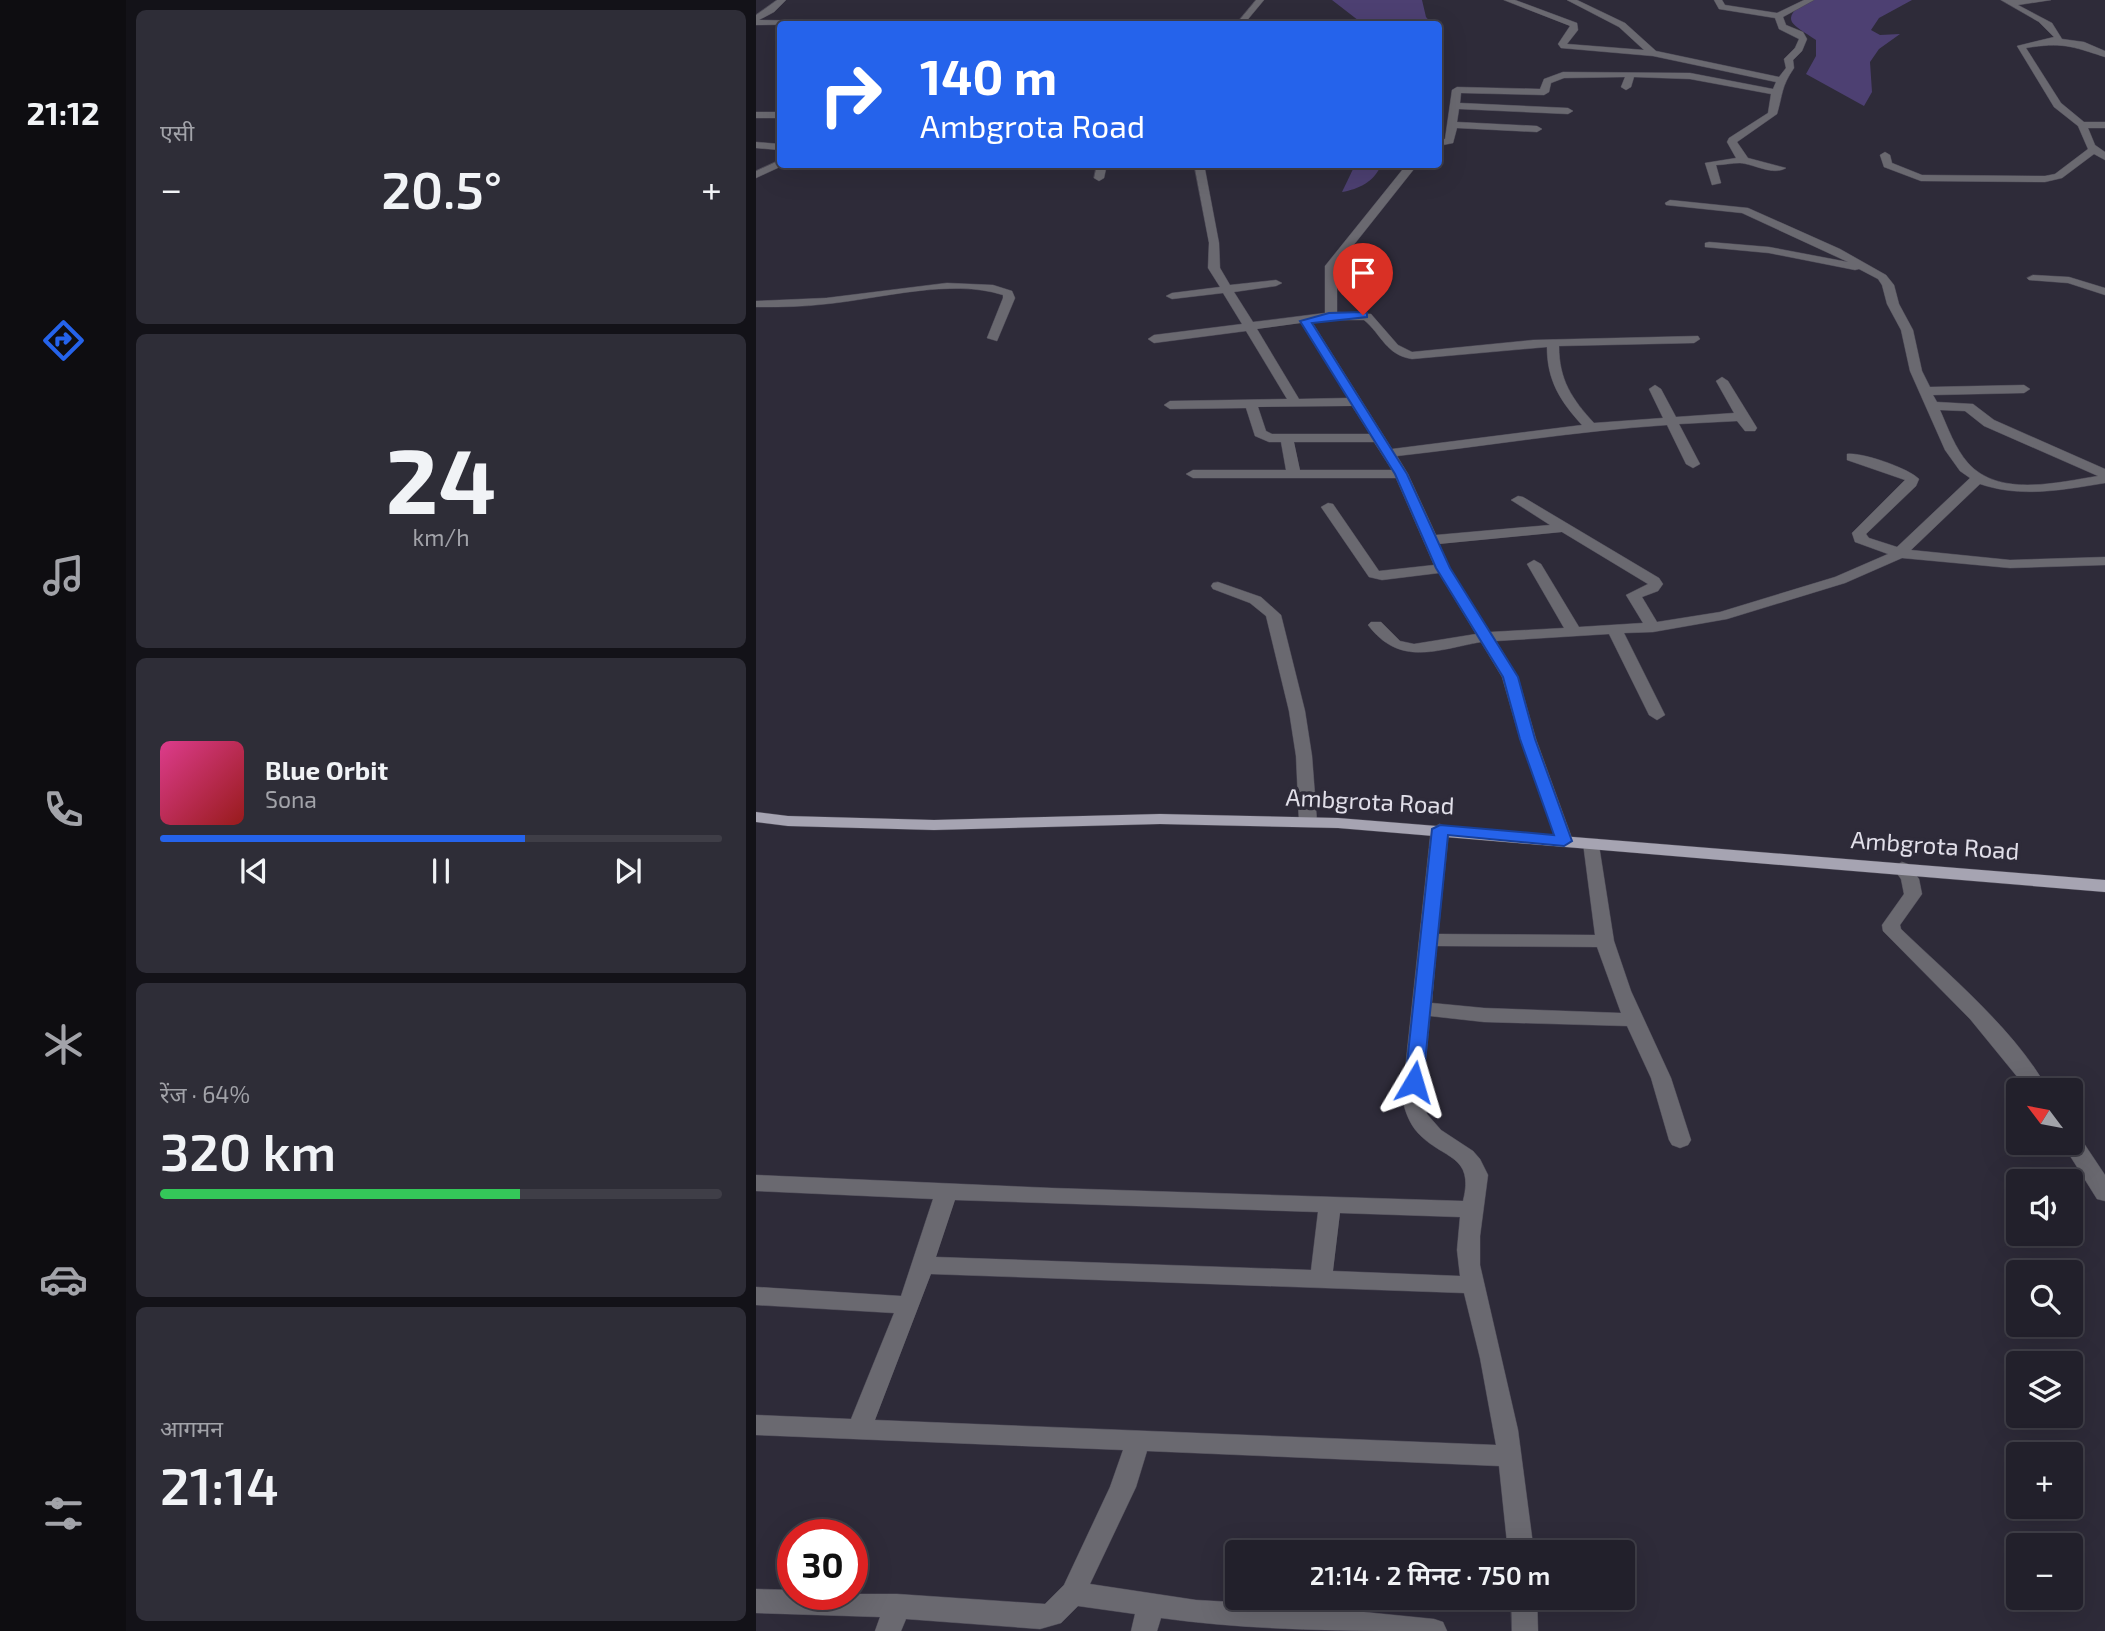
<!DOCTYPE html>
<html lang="hi">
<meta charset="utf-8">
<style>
:root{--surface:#22202b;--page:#2e2d37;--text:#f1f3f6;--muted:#a2a3a9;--line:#3f3e47;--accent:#2563eb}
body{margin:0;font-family:"Exo 2","Noto Sans Devanagari",sans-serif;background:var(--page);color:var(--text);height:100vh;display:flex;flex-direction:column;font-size:26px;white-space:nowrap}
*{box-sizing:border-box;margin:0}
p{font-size:23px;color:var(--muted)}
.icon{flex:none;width:38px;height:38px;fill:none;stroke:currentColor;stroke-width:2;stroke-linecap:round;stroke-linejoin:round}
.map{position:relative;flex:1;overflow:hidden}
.panel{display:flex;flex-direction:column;gap:10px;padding:10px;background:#131218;width:630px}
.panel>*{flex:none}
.top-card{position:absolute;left:21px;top:21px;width:665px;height:147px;border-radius:7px;box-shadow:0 7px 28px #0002,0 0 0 2px var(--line);background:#2563eb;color:#fff;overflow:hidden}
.needle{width:46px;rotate:302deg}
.controls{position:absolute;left:1250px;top:1078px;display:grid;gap:14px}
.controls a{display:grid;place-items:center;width:77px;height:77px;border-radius:7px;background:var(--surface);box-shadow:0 7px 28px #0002,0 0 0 2px var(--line);font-size:35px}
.speed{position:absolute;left:21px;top:1519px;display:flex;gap:14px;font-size:35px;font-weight:700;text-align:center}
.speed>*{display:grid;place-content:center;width:91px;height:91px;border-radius:50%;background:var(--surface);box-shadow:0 7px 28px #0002,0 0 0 2px var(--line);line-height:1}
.speed .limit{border:10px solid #d22;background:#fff;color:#111}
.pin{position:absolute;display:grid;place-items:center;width:60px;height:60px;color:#fff;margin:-72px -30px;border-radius:50% 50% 50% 0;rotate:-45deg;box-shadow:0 0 7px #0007}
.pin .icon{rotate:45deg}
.me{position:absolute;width:77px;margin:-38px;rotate:7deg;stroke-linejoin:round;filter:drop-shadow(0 0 5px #0008)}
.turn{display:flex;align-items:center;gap:24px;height:147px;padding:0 28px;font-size:32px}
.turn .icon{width:91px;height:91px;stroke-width:2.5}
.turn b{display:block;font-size:49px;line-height:60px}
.big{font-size:52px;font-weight:600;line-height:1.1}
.panel .tile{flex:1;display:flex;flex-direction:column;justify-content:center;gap:10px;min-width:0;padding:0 24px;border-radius:10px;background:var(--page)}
.panel .dial{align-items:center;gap:0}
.dial b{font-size:91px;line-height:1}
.song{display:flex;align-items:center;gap:21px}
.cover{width:84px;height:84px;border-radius:10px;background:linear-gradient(135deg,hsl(330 70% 55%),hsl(0 70% 35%))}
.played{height:7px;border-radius:4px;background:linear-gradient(90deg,var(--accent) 65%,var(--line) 65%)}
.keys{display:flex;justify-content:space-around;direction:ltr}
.heat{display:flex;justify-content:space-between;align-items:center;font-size:38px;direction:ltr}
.charge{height:10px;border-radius:5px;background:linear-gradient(90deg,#34c759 64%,var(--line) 0)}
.trip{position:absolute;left:469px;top:1540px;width:410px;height:70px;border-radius:7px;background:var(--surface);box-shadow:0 7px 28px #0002,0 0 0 2px var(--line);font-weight:600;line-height:70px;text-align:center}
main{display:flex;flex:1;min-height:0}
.dock{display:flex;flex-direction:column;width:126px;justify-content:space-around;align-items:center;background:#0e0d11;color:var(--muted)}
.dock .icon{width:49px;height:49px}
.dock .on{color:var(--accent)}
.dock b{font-size:32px;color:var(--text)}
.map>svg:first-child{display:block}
.green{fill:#4d4072}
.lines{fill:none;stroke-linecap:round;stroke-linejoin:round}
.minor-casing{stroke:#4b4855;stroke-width:1}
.major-casing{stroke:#4b4855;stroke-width:1}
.minor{fill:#6a6970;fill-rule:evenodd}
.major{fill:#a6a4b2;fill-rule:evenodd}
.route{fill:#2563eb;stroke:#184099;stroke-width:2}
.labels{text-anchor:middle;stroke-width:7;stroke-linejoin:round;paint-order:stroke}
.street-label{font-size:24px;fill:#e1dfe9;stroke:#2e2b39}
</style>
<main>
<nav class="dock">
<b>21:12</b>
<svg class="icon on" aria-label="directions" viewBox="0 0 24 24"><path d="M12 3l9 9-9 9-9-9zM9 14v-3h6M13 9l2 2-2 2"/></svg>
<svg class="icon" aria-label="music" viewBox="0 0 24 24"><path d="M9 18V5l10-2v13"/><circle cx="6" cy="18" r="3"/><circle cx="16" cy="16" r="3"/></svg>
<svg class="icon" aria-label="phone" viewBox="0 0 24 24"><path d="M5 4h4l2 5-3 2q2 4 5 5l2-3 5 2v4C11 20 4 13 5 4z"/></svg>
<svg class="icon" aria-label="climate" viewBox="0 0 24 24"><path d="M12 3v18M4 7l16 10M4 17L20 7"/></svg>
<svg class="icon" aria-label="car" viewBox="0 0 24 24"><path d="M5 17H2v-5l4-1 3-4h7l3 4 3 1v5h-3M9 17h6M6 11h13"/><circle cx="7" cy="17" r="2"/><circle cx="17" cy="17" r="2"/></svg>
<svg class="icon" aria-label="filters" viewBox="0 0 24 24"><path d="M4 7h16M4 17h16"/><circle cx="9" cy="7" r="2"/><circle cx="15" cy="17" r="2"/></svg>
</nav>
<section class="panel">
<div class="tile"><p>एसी</p>
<div class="heat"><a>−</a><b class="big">20.5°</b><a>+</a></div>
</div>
<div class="tile dial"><b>24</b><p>km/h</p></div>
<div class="tile">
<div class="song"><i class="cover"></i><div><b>Blue Orbit</b><p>Sona</p></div></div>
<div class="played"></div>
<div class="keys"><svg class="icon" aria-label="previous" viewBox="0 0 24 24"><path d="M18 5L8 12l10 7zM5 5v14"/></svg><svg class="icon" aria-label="pause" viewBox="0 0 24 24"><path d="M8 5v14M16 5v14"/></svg><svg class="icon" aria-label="next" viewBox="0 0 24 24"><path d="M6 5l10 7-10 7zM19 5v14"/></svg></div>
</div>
<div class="tile"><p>रेंज · 64%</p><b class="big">320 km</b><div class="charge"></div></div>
<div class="tile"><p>आगमन</p><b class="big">21:14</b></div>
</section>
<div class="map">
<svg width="1349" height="1631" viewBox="0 0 1349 1631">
<rect width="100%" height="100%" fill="#2e2b39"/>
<!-- green -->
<g class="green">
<polygon points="576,0 666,0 670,17 676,24 607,24"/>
<path d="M1051,0h105l-33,18 -8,12 9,5 20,-1 -21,15 -9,13 2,30 -8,14 -58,-32 10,-18v-16c-23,-16 -38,-19 -9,-40z"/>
<path d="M599,165h26c-7,17 -22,24 -39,27z"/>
</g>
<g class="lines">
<defs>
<g id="minor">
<polygon points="21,0 30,0 18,12 3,20 63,21 67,24 0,25 0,15"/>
<polygon points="500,0 508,0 488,24 480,24"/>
<path d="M748,0h11l62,23 1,7 -11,14 77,6 -25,-23 -52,-27h10l48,23 31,28 123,26 7,-9 -2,-9 11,-11 4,-9 -20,-10 -4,-11 -56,-9 -5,-9h8l3,5 52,8 27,-13h10l-31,17 3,8 17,7 4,7 -5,12 -9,9 1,8c-13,19 -11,26 -17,46l-40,28 11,16 38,10c-13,8 -32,-4 -46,-5 -8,0 -17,2 -24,2l5,18 -9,2 -7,-22 31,-5 -9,-16 2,-4 39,-25 3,-19 -81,-15 -56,-2 -3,10 -5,3 -5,-3 4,-10 -61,1 -13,5 -2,9 -5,3 -83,-2 -1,10 108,5 5,3 -5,3 -109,-5 -2,13 80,4 5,3 -5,3 -80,-4 -4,15 -15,3v-6l7,-1 7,-49 5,-3 83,2 4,-10 19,-7 127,1 83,16 3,-7 -123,-26 -92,-8 -3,-4 12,-18z"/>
<path d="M1245,0h50l-33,5 34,18 10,16 22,3 21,9v6c-34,-11 -43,-15 -79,-9l35,55 23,19h21v6h-17l7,17 10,7v8l-11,-6 -32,24 -17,4 -124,-1 -37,-14 -4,-12 5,-3 5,3 2,8 30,12 123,1 10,-2 33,-25 -10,-23 -24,-19 -37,-61 37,-9 -15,-15z"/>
<rect x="0" y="112" width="24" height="6"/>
<polygon points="0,142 24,144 24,150 0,148"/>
<polygon points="24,160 24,164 28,165 0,178 0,171"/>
<polygon points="341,164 351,164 348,178 343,181 338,178"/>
<path d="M438,164h10l15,79 1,25 10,17 46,-5 6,3 -6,3 -42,6 19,30 72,-9v-47l82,-102h11l-81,102v46l34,2 27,31 14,7 121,-12 165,-4 2,3 -6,4 -135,3c0,34 13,53 35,77l69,-5 -14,-29 6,-4 6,4 15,28 58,-4 -18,-32 6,-4 6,4 29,47 -2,3h-10l-8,-10 -58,3 21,40 -7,4 -7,-4 -19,-39c-91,6 -180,21 -270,31l11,18 28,61 114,-10 -39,-25 7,-4 5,1 136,81 4,6 -5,7 -16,6 15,25 63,-10 115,-35 53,-23 -33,-12 -3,-9 53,-53 -58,-20v-6c15,-2 61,14 72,25l-3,7 -50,48 3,4 28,9 73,-69 -10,-7 -15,-21 -35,-79 -9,-41 -14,-26 -5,-19 -4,-6 -19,-10 -4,1 -86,-17 -64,-6v-4l4,-1 60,5 79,15 -106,-49 -76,-8 -1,-2 5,-3 78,8 92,41 46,26 8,10 5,19 14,26 9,41 8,16 94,-2 6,4 -6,4 -91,2 4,7 36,2 21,16 111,49v14c-43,7 -84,15 -125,1l-69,66 99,10 95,-3v8l-95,3 -108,-10 -57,25 -118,36 -74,13 -29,1 41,82 -8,5 -8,-5 -40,-81 -113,7 22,36 18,62 37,102 -3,4h-12l-38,-106 -18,-62 -21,-35c-45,8 -81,25 -113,-17l3,-3h10l19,19 14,3 62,-10 -37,-61 -57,7 -13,-3 -48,-70 7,-4 5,1 46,67 55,-6 -38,-87h-203l-7,-4 7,-4h93l-5,-28h-12l-14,-6 -9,-28 -76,1 -6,-4 6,-4 117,-2 -41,-68 -92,12 -6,-4 6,-4 88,-11 -19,-31 -51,6 -6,-3 6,-3 48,-6 -12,-19 1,-25zM573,320h35c18,15 22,35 48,39l135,-12c0,33 13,54 35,78l-190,24 -80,-127zM545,323l47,75 -49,1 -42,-70zM596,406l18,28h-98l-6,-3 -8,-24zM1184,410l25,1 19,15 114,50c-39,6 -99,22 -130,-13 -13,-15 -20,-35 -28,-53zM538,442h80l18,28h-92zM806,532l86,52 -22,11 17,28 -64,4 -38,-63 -7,-4 -7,4 37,64 -74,4 -40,-64 -11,-24z"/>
<polygon points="1277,275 1313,277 1349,288 1349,295 1312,283 1273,280 1271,278"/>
<path d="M191,283l46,2 19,6 3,7 -18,43 -10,-3 16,-40v-3c-52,-17 -124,4 -177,9 -23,3 -47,3 -70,3v-6l70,-3z"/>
<polygon points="462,582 505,597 525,615 549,711 556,756 561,822 558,826 552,827 543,822 540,756 533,711 510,616 494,603 457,589 455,586 457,583"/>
<path d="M684,824l9,5 -11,105 157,1 -12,-92 3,-4h12l16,102 17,50 40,87 20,62 -3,5 -8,3 -8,-3 -3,-5 -18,-62 -24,-52 -143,-4 -54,-6 -8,82 5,16 14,16 32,21 7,8 8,16 -8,61v29l38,165 16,122h-26l-9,-86 -352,-15 -11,36 -46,97 106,16 108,6 130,13 9,3 4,9c-95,0 -192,0 -286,-13l-4,13h-26l4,-17 -57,-8 -17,17 -21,6 -134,-10 -5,12h-26l5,-14 -124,-4v-24l37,1v4h104l148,10 19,-19 46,-98 13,-37 -367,-15v-20l95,4 43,-106 -138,-8v-18l145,9 32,-97 -177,-8v-16l296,13 411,13c12,-47 -20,-41 -45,-68 -9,-10 -13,-22 -16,-35l29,-269zM681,946l160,1 24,66 -137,-5 -52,-5zM199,1200l363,12 -7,58 -375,-13zM584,1213l120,4 -3,33 3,26 -127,-5zM175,1274l533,19 16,65 16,87 -621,-25z"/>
<path d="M1146,862l6,2 11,15 3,15 -22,31 1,4c48,46 116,103 147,161h-20l-58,-71 -87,-88 -1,-6 22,-31 -3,-15 -8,-11z"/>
<polygon points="1314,1131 1321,1133 1349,1175 1349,1201 1341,1199 1306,1143 1314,1143"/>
<polygon points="755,1598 781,1598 782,1631 756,1631"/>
</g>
<polygon id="major" points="0,812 32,816 178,820 404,814 582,818 1349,880 1349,892 582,828 404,824 178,830 32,826 0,822"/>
</defs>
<!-- minor casing -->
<use href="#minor" class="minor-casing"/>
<!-- major casing -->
<use href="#major" class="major-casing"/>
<!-- minor -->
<use href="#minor" class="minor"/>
<!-- major -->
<use href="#major" class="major"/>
</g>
<!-- route -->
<polygon class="route" points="607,312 611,313 611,317 556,323 651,474 694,568 762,677 779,739 816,841 808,846 692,835 667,1082 665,1086 651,1086 649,1082 676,829 684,825 798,835 764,739 747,677 680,568 639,474 544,321 573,313"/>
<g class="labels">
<!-- street labels -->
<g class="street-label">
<text transform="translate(614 802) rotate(3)" y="8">Ambgrota Road</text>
<text transform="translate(1179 846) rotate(4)" y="8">Ambgrota Road</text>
</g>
</g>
</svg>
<div class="controls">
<a><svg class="needle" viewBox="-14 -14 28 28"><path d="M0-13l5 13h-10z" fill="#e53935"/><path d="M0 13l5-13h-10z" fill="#a2a3a9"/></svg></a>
<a><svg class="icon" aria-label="sound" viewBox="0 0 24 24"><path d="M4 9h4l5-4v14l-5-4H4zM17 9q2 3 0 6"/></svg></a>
<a><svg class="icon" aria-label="search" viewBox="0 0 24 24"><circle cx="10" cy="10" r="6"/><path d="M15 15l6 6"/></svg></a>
<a><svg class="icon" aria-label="layers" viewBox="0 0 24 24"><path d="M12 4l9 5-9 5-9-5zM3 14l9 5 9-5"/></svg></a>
<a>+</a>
<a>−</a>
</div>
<div class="speed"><div class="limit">30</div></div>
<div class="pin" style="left:607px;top:315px;background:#d93025"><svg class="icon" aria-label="arrive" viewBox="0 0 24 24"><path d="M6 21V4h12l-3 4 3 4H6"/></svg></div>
<svg class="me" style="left:658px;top:1082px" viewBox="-20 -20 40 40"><path d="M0-17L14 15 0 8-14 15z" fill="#2563eb" stroke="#fff" stroke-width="4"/></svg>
<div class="trip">21:14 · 2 मिनट · 750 m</div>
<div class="top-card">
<div class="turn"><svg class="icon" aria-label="right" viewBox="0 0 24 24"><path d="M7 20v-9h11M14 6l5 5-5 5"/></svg><div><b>140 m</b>Ambgrota Road</div></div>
</div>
</div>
</main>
